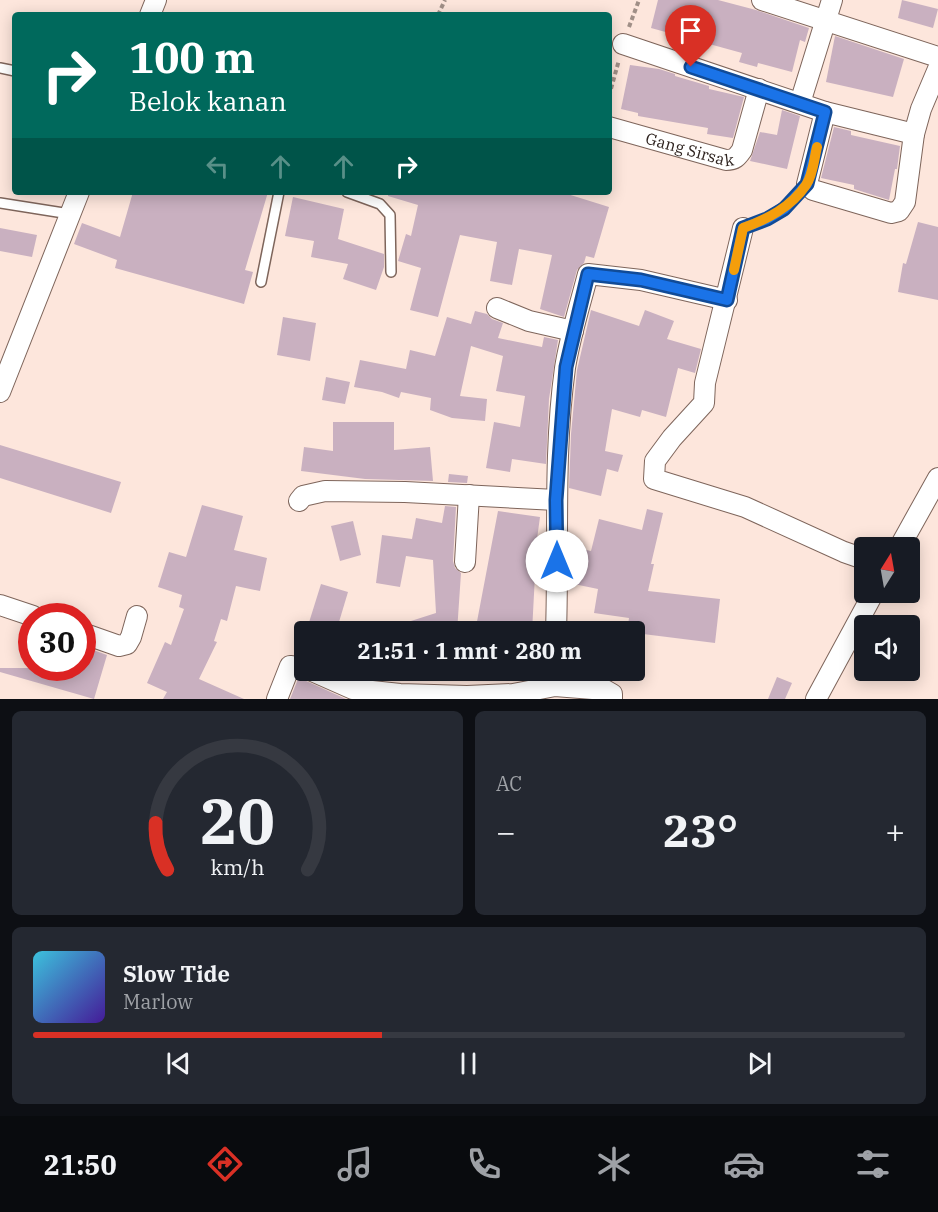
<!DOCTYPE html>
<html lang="id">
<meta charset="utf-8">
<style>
:root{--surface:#171b24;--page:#242831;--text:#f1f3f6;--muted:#9ea1a6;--line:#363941;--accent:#d93025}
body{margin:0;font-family:"IBM Plex Serif",serif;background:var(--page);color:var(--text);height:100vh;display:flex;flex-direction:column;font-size:22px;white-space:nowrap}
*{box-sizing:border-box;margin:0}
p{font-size:20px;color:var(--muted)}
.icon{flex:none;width:33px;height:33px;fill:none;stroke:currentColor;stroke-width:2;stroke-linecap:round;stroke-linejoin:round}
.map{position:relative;height:699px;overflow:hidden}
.details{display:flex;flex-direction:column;gap:12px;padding:12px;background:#0d0f14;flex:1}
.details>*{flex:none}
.hud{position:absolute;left:12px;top:12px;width:600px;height:183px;border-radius:6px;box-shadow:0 3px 15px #0003;background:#00695c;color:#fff;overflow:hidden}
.needle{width:39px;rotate:11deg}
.tools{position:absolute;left:854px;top:537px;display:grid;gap:12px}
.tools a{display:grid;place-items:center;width:66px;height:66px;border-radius:6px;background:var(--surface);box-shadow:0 3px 15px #0003;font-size:30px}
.speed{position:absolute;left:18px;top:603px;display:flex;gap:12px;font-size:30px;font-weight:700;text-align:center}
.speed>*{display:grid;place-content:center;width:78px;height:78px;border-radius:50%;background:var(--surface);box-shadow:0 3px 15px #0003;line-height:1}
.speed .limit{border:9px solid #d22;background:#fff;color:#111}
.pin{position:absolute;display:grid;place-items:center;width:51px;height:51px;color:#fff;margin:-62px -26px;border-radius:50% 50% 50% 0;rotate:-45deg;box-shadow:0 0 6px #0007}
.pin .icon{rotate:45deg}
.me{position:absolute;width:66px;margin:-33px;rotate:0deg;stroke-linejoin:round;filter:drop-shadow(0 0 4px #0008)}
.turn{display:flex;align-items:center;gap:21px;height:126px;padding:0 18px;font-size:27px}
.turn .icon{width:78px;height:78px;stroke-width:2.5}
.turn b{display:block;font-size:42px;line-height:51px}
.lanes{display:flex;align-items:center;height:57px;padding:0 18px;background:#0003;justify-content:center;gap:30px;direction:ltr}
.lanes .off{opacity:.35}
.big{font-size:45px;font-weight:700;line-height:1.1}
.details .widget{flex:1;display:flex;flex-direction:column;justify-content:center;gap:9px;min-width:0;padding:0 21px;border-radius:9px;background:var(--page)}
.details .dial{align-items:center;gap:0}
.dial svg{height:156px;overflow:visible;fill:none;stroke:var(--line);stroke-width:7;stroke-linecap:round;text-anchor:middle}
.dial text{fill:var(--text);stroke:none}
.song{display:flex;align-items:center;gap:18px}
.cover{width:72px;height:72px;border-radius:9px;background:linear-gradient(135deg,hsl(190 70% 55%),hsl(260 70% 35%))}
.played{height:6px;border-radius:3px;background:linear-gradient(90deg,var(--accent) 40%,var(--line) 40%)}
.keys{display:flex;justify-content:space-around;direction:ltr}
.heat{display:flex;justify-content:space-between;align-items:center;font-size:33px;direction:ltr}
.details .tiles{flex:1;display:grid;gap:12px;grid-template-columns:1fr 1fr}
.widget:last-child{grid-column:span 2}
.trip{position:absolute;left:294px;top:621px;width:351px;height:60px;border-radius:6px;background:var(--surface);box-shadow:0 3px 15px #0003;font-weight:700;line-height:60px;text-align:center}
.tabs{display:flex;height:96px;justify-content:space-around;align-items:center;background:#090b0e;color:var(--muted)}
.tabs .icon{width:42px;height:42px}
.tabs .current{color:var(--accent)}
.tabs b{font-size:27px;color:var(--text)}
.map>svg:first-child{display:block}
.building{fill:#c9b0c0}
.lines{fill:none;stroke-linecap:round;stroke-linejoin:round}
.lane-casing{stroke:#7e655b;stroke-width:12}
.street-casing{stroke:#7e655b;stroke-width:22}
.path{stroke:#a08f87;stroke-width:4;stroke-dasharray:4.5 3;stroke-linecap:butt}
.lane{stroke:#fff;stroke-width:9}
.street{stroke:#fff;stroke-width:20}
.route-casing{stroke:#114b97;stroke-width:15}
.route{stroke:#1a73e8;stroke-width:10}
.slow{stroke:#f59e0b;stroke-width:10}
.labels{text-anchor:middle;stroke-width:5;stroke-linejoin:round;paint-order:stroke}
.street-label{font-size:16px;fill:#2f2420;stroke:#fde6dc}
</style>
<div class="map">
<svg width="938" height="699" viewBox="0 0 938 699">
<rect width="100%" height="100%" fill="#fde6dc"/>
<!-- building -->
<g class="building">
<polygon points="658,0 718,0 756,10 809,28 805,42 800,40 792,72 758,63 757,67 739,62 742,53 651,28"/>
<polygon points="902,0 938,9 933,28 898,18"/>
<polygon points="835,36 904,59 893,97 826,82"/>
<polygon points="630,65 659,69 675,74 675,76 709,86 709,89 744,97 733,138 707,134 708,128 638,116 638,113 621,109"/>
<polygon points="782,110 800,116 787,169 750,161 760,132 777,135"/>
<polygon points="834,127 851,131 851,135 900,146 897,169 895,169 889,200 854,189 854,185 821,178"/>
<polygon points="133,192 268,192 245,270 253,272 244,304 115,268 117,260 74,244 82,223 120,237"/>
<polygon points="388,192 561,192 609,207 594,258 586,256 584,263 577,270 564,317 540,309 552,255 519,249 512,285 490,281 497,242 460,235 438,317 410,310 421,268 398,261 406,234 411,236 418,205 388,196"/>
<polygon points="293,197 344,209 338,239 384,254 384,267 376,290 343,279 348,264 311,257 314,241 285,236"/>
<polygon points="918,222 938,227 938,300 898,292 903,263 906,264"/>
<polygon points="0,228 37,235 32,257 0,251"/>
<polygon points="591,310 639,326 645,310 674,321 667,339 701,349 695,373 678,368 666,417 642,410 640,417 612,409 605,451 623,455 618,472 607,469 601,496 569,488 571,434 577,370"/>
<polygon points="475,311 487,314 492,319 503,323 498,338 542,347 544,337 558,340 549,399 546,464 512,459 510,472 486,468 494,422 520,427 525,396 496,391 503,356 471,346 460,396 487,399 485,421 452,418 430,410 431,398 401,392 399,398 382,392 354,387 360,360 406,369 410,350 435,356 447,317 471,324"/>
<polygon points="283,317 316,323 310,361 277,355"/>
<polygon points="326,377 350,382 345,404 322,400"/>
<polygon points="333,422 394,422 394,450 430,447 433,481 365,479 301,471 304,447 333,451"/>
<polygon points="0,445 121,482 111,513 0,478"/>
<polygon points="449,474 468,476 467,483 448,482"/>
<polygon points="202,505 243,516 234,550 267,558 260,591 236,586 227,621 221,619 214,641 217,642 199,679 244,699 163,699 167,692 147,683 165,642 171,645 184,609 179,607 182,595 158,587 169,552 186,557"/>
<polygon points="445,506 456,507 453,561 455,568 461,573 457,632 390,632 389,628 436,613 433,560 406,556 400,587 376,583 382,535 412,539 416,518 442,523"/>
<polygon points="647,509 663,513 651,564 654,564 648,591 720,599 715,643 627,632 629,618 594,613 598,589 569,583 569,546 591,551 599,519 642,530"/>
<polygon points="498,511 540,517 537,539 545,541 545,577 535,575 532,632 475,632"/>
<polygon points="353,521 361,555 340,561 331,526"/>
<polygon points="321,584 348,592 336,632 306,632"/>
<polygon points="82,646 107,655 94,699 0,672 0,668 82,668"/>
<polygon points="777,677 792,683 785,699 768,699"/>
<polygon points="298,679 304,680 346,699 290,699"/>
</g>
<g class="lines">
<defs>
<g id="lane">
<polyline points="0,68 15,71"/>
<polyline points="347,192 380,204 390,215 391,272"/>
<polyline points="0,203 70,214"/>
<path d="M743,228c32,-11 42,-20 64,-44"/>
<polyline points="261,282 279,192"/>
</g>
<g id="street">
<polyline points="762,0 938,57"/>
<polyline points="150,15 156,0"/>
<polyline points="623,44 825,112 914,134"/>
<polyline points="800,103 832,0"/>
<polyline points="825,112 807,184 813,190 891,213 899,211 905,202 914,134 921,109 938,69"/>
<path id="s1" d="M609,127l117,33c9,0 11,-3 16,-10l17,-61"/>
<polyline points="743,228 705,383 704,403 672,438 655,461 654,479 745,507 844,552 864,559"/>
<polyline points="497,308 529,321 573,331"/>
<polyline points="0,392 79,192"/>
<polyline points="299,501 303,496 325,491 405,492 556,500"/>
<polyline points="899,548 938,478"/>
<polyline points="465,562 469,495"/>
<polyline points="0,605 33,616"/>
<path d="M556,632c3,-88 -3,-177 9,-264 5,-32 15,-63 23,-94l53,6 86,20"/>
<polyline points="82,633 119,646 127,644 131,637 137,616"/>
<polyline points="310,670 353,689 400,694 467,696 513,694 555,686 605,690 612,694 612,699"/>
<polyline points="277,699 290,666 304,668"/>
<polyline points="816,699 874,592"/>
</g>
</defs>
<!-- lane casing -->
<use href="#lane" class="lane-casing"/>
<!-- street casing -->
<use href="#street" class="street-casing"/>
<!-- path -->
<g class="path">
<polyline points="438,15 445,0"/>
<polyline points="629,27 639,0"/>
<polyline points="609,96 619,60"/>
</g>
<!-- lane -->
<use href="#lane" class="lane"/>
<!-- street -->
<use href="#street" class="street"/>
</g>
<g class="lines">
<defs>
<polyline id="route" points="557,561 556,500 566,367 588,274 641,280 727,300 743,228 767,219 784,209 807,184 825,112 691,67"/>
</defs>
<!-- route casing -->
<use href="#route" class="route-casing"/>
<!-- route -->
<use href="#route" class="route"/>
<!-- slow -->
<path class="slow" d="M734,270l9,-42c25,-9 48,-21 63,-43 7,-10 8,-26 11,-38"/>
</g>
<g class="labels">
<!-- street labels -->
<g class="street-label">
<text dy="6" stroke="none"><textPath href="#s1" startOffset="84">Gang Sirsak</textPath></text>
</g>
</g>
</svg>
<div class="tools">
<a><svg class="needle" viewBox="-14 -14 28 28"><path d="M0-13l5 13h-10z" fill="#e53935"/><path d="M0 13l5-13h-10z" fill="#9ea1a6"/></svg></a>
<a><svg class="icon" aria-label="sound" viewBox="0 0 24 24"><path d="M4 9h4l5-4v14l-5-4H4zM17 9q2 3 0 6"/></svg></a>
</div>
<div class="speed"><div class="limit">30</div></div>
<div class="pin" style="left:691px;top:67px;background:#d93025"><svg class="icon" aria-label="arrive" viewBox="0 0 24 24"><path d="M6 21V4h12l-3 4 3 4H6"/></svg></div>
<svg class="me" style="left:557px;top:561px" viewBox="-20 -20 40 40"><circle r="19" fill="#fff"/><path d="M0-13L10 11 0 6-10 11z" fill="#1a73e8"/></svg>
<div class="trip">21:51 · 1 mnt · 280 m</div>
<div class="hud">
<div class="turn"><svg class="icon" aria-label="right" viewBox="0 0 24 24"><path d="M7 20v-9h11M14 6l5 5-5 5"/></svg><div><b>100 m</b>Belok kanan</div></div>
<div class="lanes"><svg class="icon off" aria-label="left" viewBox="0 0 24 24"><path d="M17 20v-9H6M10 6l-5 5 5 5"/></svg><svg class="icon off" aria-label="ahead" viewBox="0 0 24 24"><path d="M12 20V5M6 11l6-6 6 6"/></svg><svg class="icon off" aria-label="ahead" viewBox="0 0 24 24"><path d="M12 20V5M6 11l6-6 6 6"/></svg><svg class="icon" aria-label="right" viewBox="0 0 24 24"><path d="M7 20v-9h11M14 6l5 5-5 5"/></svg></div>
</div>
</div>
<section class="details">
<div class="tiles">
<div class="widget dial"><svg viewBox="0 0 100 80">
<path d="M14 69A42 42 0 1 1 86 69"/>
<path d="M14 69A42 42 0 0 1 8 45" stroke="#d93025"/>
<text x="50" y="56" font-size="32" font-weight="700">20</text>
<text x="50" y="72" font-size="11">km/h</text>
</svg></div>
<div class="widget"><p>AC</p>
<div class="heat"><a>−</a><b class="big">23°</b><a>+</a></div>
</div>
<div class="widget">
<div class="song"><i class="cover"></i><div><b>Slow Tide</b><p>Marlow</p></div></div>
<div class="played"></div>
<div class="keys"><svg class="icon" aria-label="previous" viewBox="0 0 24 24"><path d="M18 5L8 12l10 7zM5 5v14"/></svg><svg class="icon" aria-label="pause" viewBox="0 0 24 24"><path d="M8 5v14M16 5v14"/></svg><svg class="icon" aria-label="next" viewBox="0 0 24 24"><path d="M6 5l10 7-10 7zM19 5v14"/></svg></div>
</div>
</div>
</section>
<nav class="tabs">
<b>21:50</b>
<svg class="icon current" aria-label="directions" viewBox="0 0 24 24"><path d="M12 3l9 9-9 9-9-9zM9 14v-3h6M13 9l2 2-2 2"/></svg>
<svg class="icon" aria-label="music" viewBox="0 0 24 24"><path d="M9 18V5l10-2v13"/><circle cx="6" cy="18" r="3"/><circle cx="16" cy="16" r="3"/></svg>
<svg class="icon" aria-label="phone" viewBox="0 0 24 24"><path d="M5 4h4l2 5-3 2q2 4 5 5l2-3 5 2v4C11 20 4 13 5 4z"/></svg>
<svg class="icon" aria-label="climate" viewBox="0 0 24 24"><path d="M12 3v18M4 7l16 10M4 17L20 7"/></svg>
<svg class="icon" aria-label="car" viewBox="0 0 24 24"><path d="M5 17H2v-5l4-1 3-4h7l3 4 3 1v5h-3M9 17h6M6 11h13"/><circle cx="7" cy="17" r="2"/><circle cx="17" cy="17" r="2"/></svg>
<svg class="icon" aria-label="filters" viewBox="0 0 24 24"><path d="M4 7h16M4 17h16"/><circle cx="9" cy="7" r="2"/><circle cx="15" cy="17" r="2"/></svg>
</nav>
